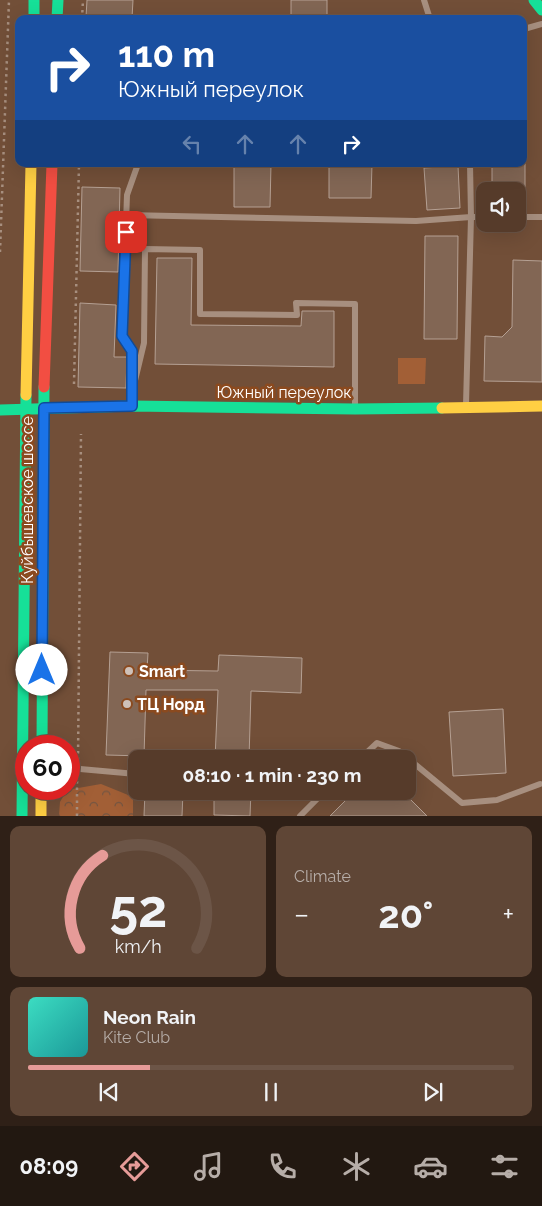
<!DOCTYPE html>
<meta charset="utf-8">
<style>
:root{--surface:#563b2a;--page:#5f4636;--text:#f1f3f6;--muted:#b6ada8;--line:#6c5547;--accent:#e69b98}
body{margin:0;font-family:Raleway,sans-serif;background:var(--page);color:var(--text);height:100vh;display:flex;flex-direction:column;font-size:19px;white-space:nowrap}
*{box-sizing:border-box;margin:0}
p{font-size:16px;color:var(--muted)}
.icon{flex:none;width:28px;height:28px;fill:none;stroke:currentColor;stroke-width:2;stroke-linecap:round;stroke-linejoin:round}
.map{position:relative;height:816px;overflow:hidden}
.panel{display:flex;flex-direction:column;gap:10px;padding:10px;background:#2f2017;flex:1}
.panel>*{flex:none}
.top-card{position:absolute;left:15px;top:15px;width:512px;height:152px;border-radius:10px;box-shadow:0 5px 20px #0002,0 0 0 1px var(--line);background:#1a4fa0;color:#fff;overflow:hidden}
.controls{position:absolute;left:476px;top:182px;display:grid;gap:10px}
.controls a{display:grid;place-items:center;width:50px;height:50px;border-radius:10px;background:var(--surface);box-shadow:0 5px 20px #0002,0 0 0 1px var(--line);font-size:25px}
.speed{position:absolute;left:15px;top:735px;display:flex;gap:10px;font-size:25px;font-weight:700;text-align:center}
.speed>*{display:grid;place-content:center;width:65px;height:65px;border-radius:50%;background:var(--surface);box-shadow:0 5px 20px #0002,0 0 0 1px var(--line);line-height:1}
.speed .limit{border:8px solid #d22;background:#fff;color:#111}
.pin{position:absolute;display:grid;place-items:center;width:42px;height:42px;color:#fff;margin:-21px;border-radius:10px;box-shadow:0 2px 8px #0006}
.me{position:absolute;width:55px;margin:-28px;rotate:0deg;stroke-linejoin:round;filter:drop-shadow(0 0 4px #0008)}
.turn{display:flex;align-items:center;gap:18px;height:105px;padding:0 20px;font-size:22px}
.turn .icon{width:65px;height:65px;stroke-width:2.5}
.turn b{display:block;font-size:35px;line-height:42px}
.lanes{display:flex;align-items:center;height:48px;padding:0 20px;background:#0003;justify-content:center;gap:25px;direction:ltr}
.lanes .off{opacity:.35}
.big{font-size:38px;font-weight:700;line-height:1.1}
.panel .widget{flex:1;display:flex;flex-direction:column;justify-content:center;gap:8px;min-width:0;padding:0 18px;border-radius:10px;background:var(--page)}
.panel .dial{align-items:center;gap:0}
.dial svg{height:130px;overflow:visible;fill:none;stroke:var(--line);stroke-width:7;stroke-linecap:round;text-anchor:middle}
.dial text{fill:var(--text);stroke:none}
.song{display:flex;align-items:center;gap:15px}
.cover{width:60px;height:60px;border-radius:8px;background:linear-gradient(135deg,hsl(170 70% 55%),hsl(180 70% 35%))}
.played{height:5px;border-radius:2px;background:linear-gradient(90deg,var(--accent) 25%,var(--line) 25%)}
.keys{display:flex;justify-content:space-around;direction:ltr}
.heat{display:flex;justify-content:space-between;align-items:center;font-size:28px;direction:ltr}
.panel .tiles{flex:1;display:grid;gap:10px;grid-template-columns:1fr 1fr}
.widget:last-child{grid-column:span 2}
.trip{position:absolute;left:128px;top:750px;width:288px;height:50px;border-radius:10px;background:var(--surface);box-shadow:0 5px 20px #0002,0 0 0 1px var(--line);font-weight:700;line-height:50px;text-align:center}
.tab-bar{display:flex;height:80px;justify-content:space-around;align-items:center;background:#221811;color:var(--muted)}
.tab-bar .icon{width:35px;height:35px}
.tab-bar .on{color:var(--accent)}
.tab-bar b{font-size:22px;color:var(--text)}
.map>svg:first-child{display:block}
.forest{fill:url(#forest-crowns)}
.pitch{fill:#a25f36}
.building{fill:#826654;stroke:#b5a093}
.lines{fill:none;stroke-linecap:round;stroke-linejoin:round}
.path{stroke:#a78f7f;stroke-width:2.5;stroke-dasharray:2.5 4;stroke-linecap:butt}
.lane{stroke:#a78f7f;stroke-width:6}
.fast{stroke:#16e098;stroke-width:11}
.slow{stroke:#ffcf43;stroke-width:11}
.jam{stroke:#f24e42;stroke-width:11}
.route-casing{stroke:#114b97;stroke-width:12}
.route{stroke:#1a73e8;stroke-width:9}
.poi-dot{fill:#cec1b9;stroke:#8b4a1f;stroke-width:2}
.labels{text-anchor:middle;stroke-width:5;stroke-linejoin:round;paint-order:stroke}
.street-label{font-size:16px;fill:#fff;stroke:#8b4a1f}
.poi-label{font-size:16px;font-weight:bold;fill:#fff;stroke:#8b4a1f;text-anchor:start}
</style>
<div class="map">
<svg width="542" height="816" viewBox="0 0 542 816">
<defs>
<pattern id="forest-crowns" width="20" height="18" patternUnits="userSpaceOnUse" patternTransform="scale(1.25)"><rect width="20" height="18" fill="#a25f36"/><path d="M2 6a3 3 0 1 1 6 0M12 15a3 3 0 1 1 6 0" fill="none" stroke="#735542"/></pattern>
</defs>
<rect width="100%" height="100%" fill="#724f38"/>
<!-- forest -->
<polygon class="forest" points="101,784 133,797 133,816 59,816 60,802 67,790"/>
<!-- pitch -->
<polygon class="pitch" points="398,358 426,358 425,384 398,384"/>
<!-- building -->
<g class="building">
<polygon points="87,0 133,0 132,18 86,17"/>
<rect x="291" y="0" width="36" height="19"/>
<polygon points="234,164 271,164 270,207 234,207"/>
<polygon points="329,164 372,164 371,198 329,198"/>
<rect x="492" y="164" width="33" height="27"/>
<polygon points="458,166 460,208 427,210 424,168"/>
<polygon points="82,187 120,188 118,272 80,271"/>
<polygon points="425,236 458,236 457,339 424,339"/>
<polygon points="157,258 192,258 191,325 301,326 302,311 334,311 334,367 155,364"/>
<polygon points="513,260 542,261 542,382 484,381 485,336 502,337 512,327"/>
<polygon points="80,303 116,305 114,357 127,357 126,388 78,387"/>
<polygon points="110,652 148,653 147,670 218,671 219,655 302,658 301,693 251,691 249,759 215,759 218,690 146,690 144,756 106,755"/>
<polygon points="503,709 506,773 453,776 449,712"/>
<polygon points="145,791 183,792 182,816 144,816"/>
<polygon points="214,791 251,791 250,816 214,815"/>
<polygon points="355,791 402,791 427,816 330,816"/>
</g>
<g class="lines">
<!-- path -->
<g class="path">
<polyline points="82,19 83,0"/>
<polyline points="0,252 9,0"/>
<polyline points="74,384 79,164"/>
<polyline points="78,760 81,434"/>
<polyline points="77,816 77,780"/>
</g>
<!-- lane -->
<g class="lane">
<polyline points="424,0 430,19"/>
<polyline points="524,29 542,24"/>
<polyline points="470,164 471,217 485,217"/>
<polyline points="126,215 416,221 471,217 466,405"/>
<polyline points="518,217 542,217"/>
<polyline points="132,382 132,351 122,336 127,195 138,164"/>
<polyline points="132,393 144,343 145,249 200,250 200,314 297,315 296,303 355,304 355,407"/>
<polyline points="360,759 377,743 399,751 462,803 497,800 540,784"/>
<polyline points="69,768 136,774"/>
<polyline points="300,816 325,791"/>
</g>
<!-- fast -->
<g class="fast">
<polyline points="34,0 34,19"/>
<polyline points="534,0 542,10"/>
<polyline points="57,19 58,0"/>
<polyline points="0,410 132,406 355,409 442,408"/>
<polyline points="42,746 44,387"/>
<polyline points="22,816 26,395"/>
</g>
<!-- slow -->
<g class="slow">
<polyline points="26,395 31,164"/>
<polyline points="442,408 542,406"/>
<polyline points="41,789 41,816"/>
</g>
<!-- jam -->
<polyline class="jam" points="44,387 52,164"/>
</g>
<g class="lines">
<defs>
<polyline id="route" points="42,670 44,408 132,406 132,351 122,336 126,232"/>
</defs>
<!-- route casing -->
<use href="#route" class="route-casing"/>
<!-- route -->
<use href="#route" class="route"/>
</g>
<!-- markers -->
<g class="poi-dot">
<circle cx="129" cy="671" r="5"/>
<circle cx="127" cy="704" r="5"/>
</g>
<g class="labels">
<!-- street labels -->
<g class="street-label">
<text x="284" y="398">Южный переулок</text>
<text transform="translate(27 500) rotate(-90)" y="6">Куйбышевское шоссе</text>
</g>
<!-- poi labels -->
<g class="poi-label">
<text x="139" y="677">Smart</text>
<text x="137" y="710">ТЦ Норд</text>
</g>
</g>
</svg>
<div class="controls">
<a><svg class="icon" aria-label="sound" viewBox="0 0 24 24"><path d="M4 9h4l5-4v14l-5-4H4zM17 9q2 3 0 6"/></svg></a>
</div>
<div class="speed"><div class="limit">60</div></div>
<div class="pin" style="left:126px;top:232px;background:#d93025"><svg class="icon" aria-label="arrive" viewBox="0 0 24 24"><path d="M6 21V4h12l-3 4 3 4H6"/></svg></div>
<svg class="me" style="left:42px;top:670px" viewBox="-20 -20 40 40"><circle r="19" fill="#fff"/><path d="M0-13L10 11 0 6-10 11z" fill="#1a73e8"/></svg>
<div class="trip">08:10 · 1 min · 230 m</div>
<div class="top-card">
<div class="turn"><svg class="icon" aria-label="right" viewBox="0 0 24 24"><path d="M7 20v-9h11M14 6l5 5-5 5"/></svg><div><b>110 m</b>Южный переулок</div></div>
<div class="lanes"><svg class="icon off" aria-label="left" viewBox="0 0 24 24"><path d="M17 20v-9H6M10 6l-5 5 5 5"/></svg><svg class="icon off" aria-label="ahead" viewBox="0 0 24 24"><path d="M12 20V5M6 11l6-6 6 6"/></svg><svg class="icon off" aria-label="ahead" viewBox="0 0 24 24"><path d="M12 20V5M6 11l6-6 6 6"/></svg><svg class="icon" aria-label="right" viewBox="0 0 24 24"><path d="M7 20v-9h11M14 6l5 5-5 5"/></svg></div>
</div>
</div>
<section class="panel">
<div class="tiles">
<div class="widget dial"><svg viewBox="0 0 100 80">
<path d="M14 69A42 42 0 1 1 86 69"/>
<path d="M14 69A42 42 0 0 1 28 12" stroke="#e69b98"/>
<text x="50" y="56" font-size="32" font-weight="700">52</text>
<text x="50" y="72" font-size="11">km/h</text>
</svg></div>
<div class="widget"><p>Climate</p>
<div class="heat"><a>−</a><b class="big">20°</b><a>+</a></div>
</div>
<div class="widget">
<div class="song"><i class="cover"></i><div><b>Neon Rain</b><p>Kite Club</p></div></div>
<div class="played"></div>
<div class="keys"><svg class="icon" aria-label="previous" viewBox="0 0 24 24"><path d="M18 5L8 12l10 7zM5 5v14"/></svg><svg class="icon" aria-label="pause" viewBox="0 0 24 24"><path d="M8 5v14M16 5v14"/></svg><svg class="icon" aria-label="next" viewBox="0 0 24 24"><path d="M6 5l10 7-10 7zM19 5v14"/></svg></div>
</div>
</div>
</section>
<nav class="tab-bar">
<b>08:09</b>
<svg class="icon on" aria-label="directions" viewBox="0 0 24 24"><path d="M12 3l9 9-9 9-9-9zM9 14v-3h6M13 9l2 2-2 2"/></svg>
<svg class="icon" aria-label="music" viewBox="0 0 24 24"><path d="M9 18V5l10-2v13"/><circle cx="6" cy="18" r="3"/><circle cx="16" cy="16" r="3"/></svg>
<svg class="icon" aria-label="phone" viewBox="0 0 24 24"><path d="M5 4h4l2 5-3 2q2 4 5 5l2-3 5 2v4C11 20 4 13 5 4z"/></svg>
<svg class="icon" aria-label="climate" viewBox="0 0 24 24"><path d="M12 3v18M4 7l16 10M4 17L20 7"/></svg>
<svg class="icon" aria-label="car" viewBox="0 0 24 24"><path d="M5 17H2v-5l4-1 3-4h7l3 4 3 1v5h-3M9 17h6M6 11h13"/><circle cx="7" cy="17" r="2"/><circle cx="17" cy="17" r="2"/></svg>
<svg class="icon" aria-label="filters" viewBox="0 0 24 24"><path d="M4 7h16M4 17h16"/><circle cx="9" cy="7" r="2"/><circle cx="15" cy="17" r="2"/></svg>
</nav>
